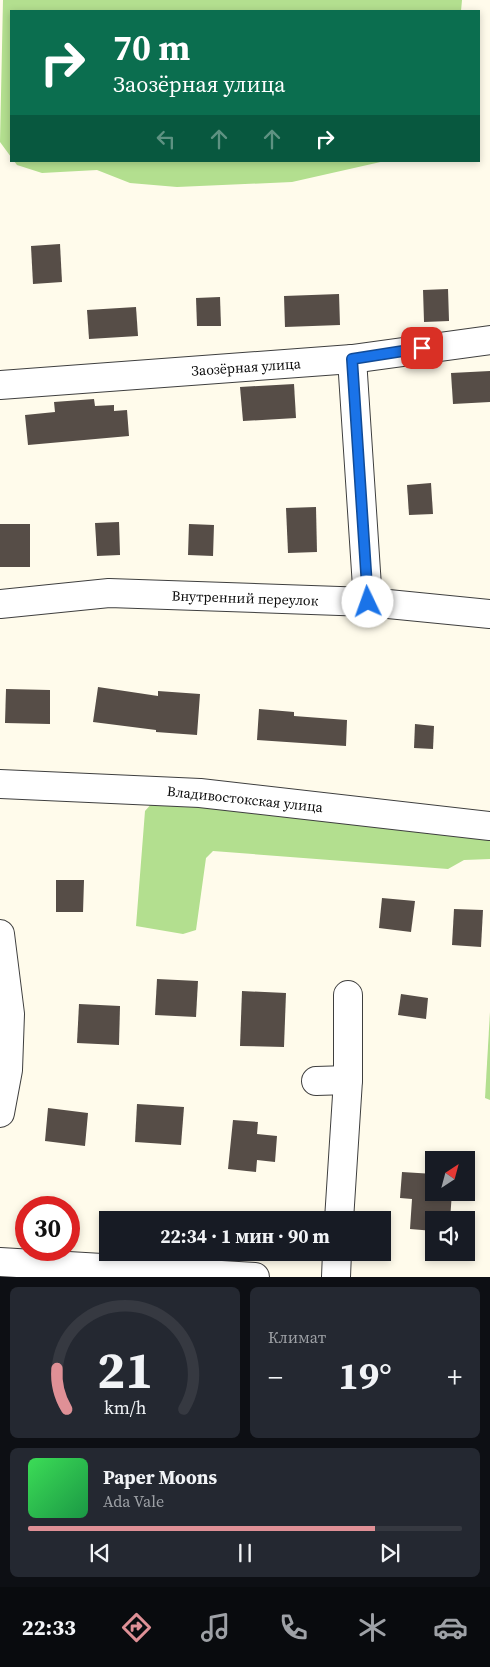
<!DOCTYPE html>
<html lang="ru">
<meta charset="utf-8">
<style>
:root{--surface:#171b24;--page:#242831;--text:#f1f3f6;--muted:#9ea1a6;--line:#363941;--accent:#df9096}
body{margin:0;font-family:"Source Serif 4",serif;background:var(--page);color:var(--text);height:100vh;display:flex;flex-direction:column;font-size:19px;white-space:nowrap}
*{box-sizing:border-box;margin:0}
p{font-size:16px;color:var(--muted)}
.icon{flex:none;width:28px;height:28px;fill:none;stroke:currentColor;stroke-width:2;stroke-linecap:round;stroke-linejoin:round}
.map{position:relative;height:1277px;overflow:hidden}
.drawer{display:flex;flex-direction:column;gap:10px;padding:10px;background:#0d0f14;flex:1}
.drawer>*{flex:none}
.hud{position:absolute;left:10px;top:10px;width:470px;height:152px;border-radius:0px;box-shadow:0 2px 8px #0003;background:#0b6e4f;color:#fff;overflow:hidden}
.needle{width:32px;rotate:36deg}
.fabs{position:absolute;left:425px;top:1151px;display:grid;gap:10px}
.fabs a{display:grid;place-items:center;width:50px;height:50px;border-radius:0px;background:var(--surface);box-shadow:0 2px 8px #0003;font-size:25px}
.speed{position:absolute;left:15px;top:1196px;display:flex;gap:10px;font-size:25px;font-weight:700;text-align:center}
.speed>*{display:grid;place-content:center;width:65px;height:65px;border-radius:50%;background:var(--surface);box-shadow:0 2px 8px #0003;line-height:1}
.speed .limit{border:8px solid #d22;background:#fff;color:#111}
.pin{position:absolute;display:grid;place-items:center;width:42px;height:42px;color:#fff;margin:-21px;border-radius:10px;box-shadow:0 2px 8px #0006}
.me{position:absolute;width:55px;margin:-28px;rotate:357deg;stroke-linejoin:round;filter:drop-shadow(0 0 4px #0008)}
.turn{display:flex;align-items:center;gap:18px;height:105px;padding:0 20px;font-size:22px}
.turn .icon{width:65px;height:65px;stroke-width:2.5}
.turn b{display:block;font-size:35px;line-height:42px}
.lanes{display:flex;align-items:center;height:48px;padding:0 20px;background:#0003;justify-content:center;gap:25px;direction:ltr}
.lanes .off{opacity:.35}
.big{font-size:38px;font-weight:700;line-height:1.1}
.drawer .tile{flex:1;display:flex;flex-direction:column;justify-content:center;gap:8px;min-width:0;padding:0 18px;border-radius:8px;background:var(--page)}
.drawer .dial{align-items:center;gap:0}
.dial svg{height:130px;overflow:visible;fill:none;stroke:var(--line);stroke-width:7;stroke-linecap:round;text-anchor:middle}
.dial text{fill:var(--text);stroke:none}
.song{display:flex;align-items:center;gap:15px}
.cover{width:60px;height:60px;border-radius:8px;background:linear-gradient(135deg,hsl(130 70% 55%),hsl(140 70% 35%))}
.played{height:5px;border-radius:2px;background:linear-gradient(90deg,var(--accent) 80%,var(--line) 80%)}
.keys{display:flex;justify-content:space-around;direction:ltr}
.heat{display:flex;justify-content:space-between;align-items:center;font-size:28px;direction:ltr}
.drawer .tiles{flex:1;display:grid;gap:10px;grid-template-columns:1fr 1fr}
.tile:last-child{grid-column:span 2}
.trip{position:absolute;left:99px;top:1211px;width:292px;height:50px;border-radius:0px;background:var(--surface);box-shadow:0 2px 8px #0003;font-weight:700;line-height:50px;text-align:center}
.tab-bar{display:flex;height:80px;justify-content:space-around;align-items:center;background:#090b0e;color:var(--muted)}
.tab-bar .icon{width:35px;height:35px}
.tab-bar .selected{color:var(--accent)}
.tab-bar b{font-size:22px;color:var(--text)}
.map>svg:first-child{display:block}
.forest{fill:#b3df8f}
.building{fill:#564d47}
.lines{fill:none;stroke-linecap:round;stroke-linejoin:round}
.minor-casing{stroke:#3f3f3f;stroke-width:30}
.minor{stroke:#fff;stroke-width:28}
.route-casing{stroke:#114b97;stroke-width:12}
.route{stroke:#1a73e8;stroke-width:9}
.labels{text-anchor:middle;stroke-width:5;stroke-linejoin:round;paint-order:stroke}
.street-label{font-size:14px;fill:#0c0c0c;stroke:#fff}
</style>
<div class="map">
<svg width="490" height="1277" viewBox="0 0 490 1277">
<rect width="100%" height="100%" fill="#fffbeb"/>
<!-- forest -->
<g class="forest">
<polygon points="3,0 462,0 461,11 11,11 11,157 0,142"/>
<polygon points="14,161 385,161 292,182 177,187 130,183 97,170 42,173 17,165"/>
<polygon points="153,802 490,838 490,859 464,860 448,869 213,851 206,858 196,930 183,934 136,926 145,811"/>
<polygon points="490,1012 490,1100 485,1098"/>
</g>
<!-- building -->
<g class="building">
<polygon points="60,244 62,282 33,284 31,246"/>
<polygon points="448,289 449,321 424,322 423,290"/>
<polygon points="339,294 340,325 285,327 284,296"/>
<polygon points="220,297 221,326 197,326 196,298"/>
<polygon points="136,307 138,336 89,339 87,310"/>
<polygon points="490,371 490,402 453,404 451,373"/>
<polygon points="294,384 296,418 243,421 240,387"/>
<polygon points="94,399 95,406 114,405 114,411 127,410 129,436 28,445 25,415 55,412 54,402"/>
<polygon points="431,483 433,514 409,515 407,485"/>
<polygon points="316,507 317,552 288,553 286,508"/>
<polygon points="119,522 120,555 97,556 95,523"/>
<rect x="0" y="524" width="30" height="43"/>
<polygon points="189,524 214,525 213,556 188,555"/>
<polygon points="98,687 158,696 158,691 200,694 197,735 156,732 156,730 93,722"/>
<polygon points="6,689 50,690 50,724 5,723"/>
<polygon points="259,709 294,712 294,716 347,720 346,746 257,740"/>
<polygon points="415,724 434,726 433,749 414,748"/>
<polygon points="56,880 84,880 83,912 56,912"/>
<polygon points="382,898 415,901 411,932 379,928"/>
<polygon points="454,909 483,910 481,947 452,945"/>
<polygon points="157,979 198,981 196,1017 155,1015"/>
<polygon points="242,991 286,993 284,1047 240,1046"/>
<polygon points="401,994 428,998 426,1019 398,1015"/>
<polygon points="79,1004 120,1006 119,1045 77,1043"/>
<polygon points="137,1104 184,1107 181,1145 135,1142"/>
<polygon points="48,1108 88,1113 85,1146 45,1141"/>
<polygon points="233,1120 258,1122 257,1134 277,1136 275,1162 257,1160 256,1172 228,1169"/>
<polygon points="402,1172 434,1174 434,1192 452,1192 450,1220 434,1220 434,1231 410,1229 412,1199 400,1198"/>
</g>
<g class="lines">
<defs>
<g id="minor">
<polyline points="352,359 368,602"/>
<polyline points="0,385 352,359 490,340"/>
<polyline points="0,604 109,593 368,602 490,614"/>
<polyline points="0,784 200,793 490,826"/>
<polyline points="0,934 10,1014 8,1070 0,1113"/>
<polyline points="316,1081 348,1080"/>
<polyline points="339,1220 348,1080 348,995"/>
<polyline points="0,1262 255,1277"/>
<polyline points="336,1277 337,1252"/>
</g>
</defs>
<!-- minor casing -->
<use href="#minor" class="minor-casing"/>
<!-- minor -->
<use href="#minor" class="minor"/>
</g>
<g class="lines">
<defs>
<polyline id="route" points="368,602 352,359 422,348"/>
</defs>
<!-- route casing -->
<use href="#route" class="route-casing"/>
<!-- route -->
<use href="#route" class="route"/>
</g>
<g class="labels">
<!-- street labels -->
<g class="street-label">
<text transform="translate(246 367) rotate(-4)" y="5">Заозёрная улица</text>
<text transform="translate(245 598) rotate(2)" y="5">Внутренний переулок</text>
<text transform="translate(245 799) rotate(6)" y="5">Владивостокская улица</text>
</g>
</g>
</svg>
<div class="fabs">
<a><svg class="needle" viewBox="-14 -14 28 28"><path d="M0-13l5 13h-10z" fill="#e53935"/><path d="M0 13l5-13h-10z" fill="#9ea1a6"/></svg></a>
<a><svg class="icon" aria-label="sound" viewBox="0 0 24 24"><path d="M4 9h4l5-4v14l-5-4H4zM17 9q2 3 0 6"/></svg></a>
</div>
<div class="speed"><div class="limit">30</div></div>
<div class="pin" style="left:422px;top:348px;background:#d93025"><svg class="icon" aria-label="arrive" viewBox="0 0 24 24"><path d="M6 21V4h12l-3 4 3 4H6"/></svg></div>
<svg class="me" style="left:368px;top:602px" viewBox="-20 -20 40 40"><circle r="19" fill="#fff"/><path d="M0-13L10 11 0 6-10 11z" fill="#1a73e8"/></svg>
<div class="trip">22:34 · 1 мин · 90 m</div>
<div class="hud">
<div class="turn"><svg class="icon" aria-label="right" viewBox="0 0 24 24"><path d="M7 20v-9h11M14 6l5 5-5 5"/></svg><div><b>70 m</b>Заозёрная улица</div></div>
<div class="lanes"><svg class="icon off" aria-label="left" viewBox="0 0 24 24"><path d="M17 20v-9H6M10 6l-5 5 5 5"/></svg><svg class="icon off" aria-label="ahead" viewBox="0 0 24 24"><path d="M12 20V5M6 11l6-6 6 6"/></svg><svg class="icon off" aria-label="ahead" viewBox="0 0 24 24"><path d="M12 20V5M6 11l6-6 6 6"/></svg><svg class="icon" aria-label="right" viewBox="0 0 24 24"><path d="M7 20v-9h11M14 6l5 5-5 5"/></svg></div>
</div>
</div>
<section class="drawer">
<div class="tiles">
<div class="tile dial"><svg viewBox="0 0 100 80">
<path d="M14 69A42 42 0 1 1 86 69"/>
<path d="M14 69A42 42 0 0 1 8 44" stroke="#df9096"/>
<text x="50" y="56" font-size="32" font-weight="700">21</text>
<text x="50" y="72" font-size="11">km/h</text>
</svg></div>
<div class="tile"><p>Климат</p>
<div class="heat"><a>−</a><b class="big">19°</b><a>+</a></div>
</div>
<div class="tile">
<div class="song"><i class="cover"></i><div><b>Paper Moons</b><p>Ada Vale</p></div></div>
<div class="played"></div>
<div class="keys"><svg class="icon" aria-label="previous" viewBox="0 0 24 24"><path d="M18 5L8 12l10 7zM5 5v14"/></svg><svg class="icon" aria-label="pause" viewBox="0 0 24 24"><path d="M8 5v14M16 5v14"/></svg><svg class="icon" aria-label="next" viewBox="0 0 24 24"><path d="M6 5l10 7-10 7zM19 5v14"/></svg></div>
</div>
</div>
</section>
<nav class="tab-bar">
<b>22:33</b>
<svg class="icon selected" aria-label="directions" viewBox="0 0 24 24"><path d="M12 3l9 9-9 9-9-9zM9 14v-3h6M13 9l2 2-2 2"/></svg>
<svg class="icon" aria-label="music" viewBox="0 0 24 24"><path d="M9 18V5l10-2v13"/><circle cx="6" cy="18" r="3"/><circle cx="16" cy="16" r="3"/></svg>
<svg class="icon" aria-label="phone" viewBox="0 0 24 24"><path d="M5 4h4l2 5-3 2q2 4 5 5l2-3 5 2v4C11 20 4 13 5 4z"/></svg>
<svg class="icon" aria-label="climate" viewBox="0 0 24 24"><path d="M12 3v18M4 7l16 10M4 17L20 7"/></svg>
<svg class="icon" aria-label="car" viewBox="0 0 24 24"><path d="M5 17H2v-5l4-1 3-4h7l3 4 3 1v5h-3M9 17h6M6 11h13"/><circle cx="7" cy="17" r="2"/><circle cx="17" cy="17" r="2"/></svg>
</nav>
